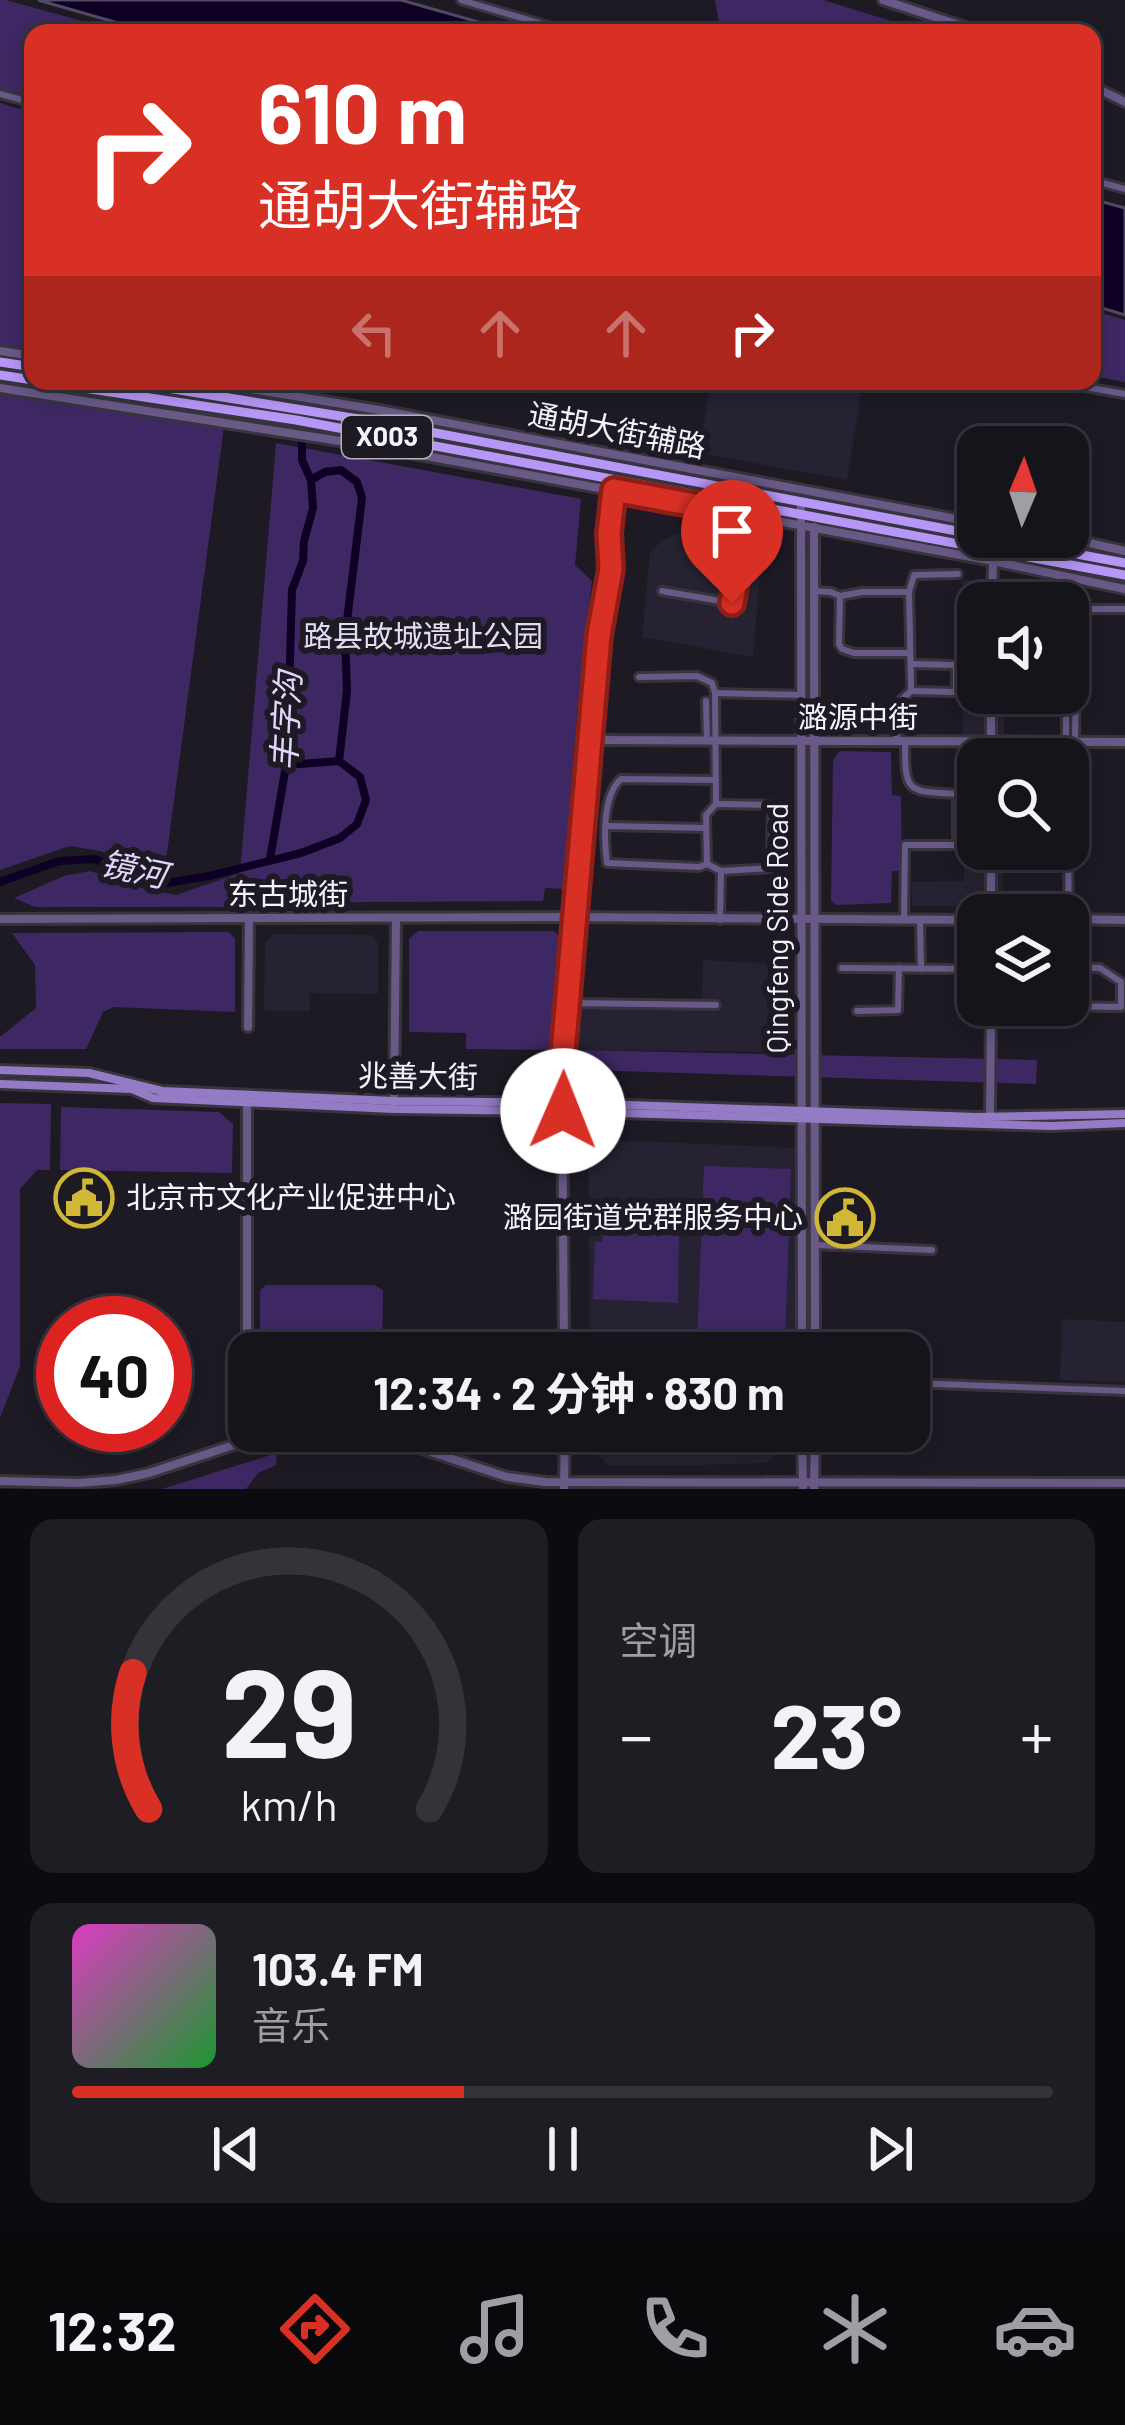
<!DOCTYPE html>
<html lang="zh">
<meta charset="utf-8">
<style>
:root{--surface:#16141b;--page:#1f1d24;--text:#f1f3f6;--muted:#9e9ea3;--line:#35333a;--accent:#d93025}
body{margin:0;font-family:Barlow,"Noto Sans SC",sans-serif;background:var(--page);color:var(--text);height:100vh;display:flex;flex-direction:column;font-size:45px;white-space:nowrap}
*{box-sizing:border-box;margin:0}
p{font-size:39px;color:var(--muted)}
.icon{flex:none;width:66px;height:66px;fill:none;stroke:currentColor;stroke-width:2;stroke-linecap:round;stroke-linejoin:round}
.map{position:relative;height:1489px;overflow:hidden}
.side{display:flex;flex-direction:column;gap:30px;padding:30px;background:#0c0b0f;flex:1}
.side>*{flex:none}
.hud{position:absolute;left:24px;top:24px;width:1077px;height:366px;border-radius:24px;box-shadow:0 6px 18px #0003,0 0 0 3px var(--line);background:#d93025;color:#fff;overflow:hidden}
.needle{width:78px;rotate:2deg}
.fabs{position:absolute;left:957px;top:426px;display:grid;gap:24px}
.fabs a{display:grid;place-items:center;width:132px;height:132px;border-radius:24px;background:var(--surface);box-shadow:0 6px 18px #0003,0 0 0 3px var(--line);font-size:60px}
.speed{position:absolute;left:36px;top:1296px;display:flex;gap:24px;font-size:60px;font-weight:700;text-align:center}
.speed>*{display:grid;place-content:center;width:156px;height:156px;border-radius:50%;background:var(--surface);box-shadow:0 6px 18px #0003,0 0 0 3px var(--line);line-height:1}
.speed .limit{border:18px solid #d22;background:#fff;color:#111}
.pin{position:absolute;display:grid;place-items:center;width:102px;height:102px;color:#fff;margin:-123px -51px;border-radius:50% 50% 50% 0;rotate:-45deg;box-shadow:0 0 12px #0007}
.pin .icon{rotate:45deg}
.me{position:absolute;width:132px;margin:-66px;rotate:1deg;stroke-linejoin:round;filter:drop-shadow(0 0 9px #0008)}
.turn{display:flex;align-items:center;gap:42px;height:252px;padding:0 36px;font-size:54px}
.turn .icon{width:156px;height:156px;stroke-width:2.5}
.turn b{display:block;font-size:84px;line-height:102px}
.lanes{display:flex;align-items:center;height:114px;padding:0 36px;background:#0003;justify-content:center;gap:60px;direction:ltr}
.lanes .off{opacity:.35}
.big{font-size:90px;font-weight:700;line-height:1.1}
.side .widget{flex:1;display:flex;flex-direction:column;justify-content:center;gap:18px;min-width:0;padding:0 42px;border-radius:24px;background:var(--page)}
.side .dial{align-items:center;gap:0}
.dial svg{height:312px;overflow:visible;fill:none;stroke:var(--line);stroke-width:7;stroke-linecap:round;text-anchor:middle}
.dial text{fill:var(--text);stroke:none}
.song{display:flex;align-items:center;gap:36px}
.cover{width:144px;height:144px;border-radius:18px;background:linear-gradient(135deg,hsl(310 70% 55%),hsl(130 70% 35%))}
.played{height:12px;border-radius:6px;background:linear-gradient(90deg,var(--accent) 40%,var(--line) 40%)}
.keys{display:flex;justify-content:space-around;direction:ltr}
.heat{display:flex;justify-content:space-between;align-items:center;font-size:66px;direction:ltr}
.side .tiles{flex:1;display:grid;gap:30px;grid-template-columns:1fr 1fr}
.widget:last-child{grid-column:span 2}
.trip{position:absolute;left:228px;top:1332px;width:702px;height:120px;border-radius:24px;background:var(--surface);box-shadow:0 6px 18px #0003,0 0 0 3px var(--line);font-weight:700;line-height:120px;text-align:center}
.tab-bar{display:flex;height:192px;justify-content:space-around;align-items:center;background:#09080b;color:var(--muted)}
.tab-bar .icon{width:84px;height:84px}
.tab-bar .on{color:var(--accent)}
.tab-bar b{font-size:54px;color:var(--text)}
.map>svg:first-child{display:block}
.built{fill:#262231}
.green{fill:#3e2863}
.water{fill:#0e0025;stroke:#534965;stroke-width:3}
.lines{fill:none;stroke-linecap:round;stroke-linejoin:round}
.canal{stroke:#0e0025;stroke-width:8}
.minor-casing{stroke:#37343e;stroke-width:12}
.tertiary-casing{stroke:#37343e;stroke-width:14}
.secondary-casing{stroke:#37343e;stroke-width:14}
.primary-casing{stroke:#37343e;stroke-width:15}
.minor{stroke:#685987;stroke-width:6}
.tertiary{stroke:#685987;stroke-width:8}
.secondary{stroke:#947bc6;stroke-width:8}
.primary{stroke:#b696f7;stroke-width:9}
.route-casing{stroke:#8d1f18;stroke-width:30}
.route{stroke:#d93025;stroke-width:21}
.labels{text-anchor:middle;stroke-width:12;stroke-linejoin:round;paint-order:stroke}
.shield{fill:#1d1a24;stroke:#b4b2ba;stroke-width:3}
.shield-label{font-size:27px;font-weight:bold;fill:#f5f3fa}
.street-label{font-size:30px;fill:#f5f3fa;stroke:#1d1a24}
.park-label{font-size:30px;fill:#e3ddf1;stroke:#1d1a24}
.poi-label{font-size:30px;fill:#f5f3fa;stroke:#1d1a24;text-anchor:start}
.water-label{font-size:33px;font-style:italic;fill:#e0d6fc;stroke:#1d1a24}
</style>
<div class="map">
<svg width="1125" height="1489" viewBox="0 0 1125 1489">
<rect width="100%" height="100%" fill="#1d1a24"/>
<!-- built -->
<g class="built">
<polygon points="711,381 863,381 847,480 699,453"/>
<polygon points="698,522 762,534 758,565 760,573 753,657 642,637 650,552 662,541"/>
<polygon points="962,580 1018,588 1018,603 978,603 978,693 1004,693 1004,759 978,759 978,849 1020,849 1020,860 1003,860 1003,915 978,915 978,1005 1021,1005 1021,1013 981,1012 981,1019 961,1019 957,906 912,906 912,882 964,881"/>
<polygon points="274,934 372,935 378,943 378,994 310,993 310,1011 264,1011 265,942"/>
<polygon points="703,960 793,965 794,1052 578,1050 581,1006 702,1002"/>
<polygon points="588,1139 797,1148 795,1353 590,1353"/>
<polygon points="1062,1319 1125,1322 1125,1382 1060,1380"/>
<polygon points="591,1431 787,1431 787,1443 767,1463 674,1466 608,1465 591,1448"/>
</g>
<!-- green -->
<g class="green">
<polygon points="0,0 6,0 125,33 33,33 33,99 0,90"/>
<polygon points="715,0 823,0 930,33 721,33"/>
<polygon points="0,103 33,113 33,381 227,381 223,434 165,868 145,869 127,860 100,851 70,846 0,870"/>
<polygon points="1092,310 1125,320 1125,382 1092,376"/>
<polygon points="276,443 581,499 575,565 592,581 577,713 563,889 545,888 543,901 363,902 259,907 35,907 14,898 64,876 90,871 142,888 176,895 240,873"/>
<polygon points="840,751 891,752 892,795 901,796 902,871 892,871 891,903 836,905 831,900 833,760"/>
<polygon points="418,931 554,931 561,939 551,1050 466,1049 466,1033 409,1032 409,939"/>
<polygon points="228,932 235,938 235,1012 114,1007 103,1012 86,1049 0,1049 0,1037 36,1008 35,965 12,933"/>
<polygon points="576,1050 1037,1060 1036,1084 584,1070 576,1062"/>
<polygon points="0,1103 51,1104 50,1170 37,1170 20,1189 20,1366 0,1418"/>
<polygon points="61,1107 219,1112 233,1124 232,1173 60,1170"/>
<polygon points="704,1166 791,1169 785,1346 697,1343"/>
<polygon points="603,1228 679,1231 678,1303 593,1299 595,1242 602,1242"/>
<polygon points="266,1285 374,1285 383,1290 382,1353 260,1353 260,1290"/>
<polygon points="277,1453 276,1465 258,1473 246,1489 162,1489"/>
</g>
<!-- water -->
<g class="water">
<polygon points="38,0 401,0 517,33 153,33"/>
<polygon points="1092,199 1125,208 1125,315 1092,305"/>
</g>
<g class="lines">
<!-- canal -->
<g class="canal">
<polyline points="305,382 305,381"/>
<polyline points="286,765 339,761 347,691 345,637 362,498 357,482 341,470 325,472 311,480"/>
<polyline points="270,859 287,760 292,590 303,561 304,541 313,508 311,480 302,460 302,442"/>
<polyline points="0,882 59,861 95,859 130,875 167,883 209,876 301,853 340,838 357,824 366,800 360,777 339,761"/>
</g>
<defs>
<g id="minor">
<polyline points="461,0 572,33"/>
<polyline points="0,94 33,103"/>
<polyline points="1092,180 1125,189"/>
<polyline points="1002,381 1074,385 1125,394"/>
<polyline points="662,591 732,603 748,515"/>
<polyline points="814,591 831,592 840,596 862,592 909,592"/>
<polyline points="840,596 839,644 842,649 854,653 909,653"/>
<polyline points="639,677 697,676 712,683 715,693 716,804 706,815 707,864 721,871 720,920"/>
<polyline points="911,691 954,692 956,690 956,668 954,665 912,664"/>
<polyline points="715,693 801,695"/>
<polyline points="706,701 707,741"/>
<polyline points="896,742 899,702 911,691 911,685 909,592 914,575 958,574"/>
<polyline points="1075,742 1076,673 1080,661 1081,645 1070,627 1070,618 1079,609 1125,609"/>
<polyline points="1066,759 1066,700"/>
<polyline points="1068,798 1079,808 1080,840 1068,851 1069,919"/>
<polyline points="716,804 772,805 771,868 721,871"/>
<polyline points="608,826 706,828"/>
<path d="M707,864l-8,3 -92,-4c-3,-24 -5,-67 14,-84l95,1"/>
<path d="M904,920l1,-75h52v-51c-50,-3 -52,0 -52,-52"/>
<polyline points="920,920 921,969"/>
<polyline points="1068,967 1100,968 1121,982 1121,993"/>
<polyline points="842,968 978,969"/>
<polyline points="568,1003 716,1005"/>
<polyline points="1062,1006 1121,1007 1121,993"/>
<polyline points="857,1011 898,1010 899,968"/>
<polyline points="991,1021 1057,1021 1061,1018 1062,1005"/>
<polyline points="816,1245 932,1250"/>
<polyline points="909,1383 1125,1391"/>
</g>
<g id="tertiary">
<polyline points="883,0 983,33"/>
<polyline points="1092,86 1125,102"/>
<polyline points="0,351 33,356"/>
<polyline points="202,381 379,410 978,523"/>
<polyline points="0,388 372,446 993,561 1125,589"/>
<polyline points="801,502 802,1353"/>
<polyline points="814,527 815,1353"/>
<polyline points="1063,537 1125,551"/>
<polyline points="992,603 993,561"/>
<polyline points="590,740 1125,742"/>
<polyline points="991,759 991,693"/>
<polyline points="991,849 991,915"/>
<polyline points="0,919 566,917 978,920"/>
<polyline points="1068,919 1125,920"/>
<polyline points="248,1027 249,919"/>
<polyline points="247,1097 247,1428 250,1439"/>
<polyline points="394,1103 396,919"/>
<polyline points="990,1117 991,1005"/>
<polyline points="564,1353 562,1065 599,635 611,569 609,533 613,488"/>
<polyline points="802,1431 803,1489"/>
<polyline points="0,1481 79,1483 116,1480 149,1473 258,1437 328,1431 392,1439 507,1477 545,1482 1125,1483"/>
<polyline points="564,1489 565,1431"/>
<polyline points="814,1489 815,1431"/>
</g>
<g id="secondary">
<polyline points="0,1070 89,1073 162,1091 394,1101 570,1103 976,1117 1125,1114"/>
<polyline points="0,1084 132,1089 153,1098 394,1109 554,1111 1052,1126 1125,1123"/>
</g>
<g id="primary">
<polyline points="0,362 33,367"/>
<polyline points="0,375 33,380"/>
<polyline points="38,381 296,420 1125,575"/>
<polyline points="124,381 377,422 978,535"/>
<polyline points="986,537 1125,563"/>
</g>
</defs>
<!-- minor casing -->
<use href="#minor" class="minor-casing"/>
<!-- tertiary casing -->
<use href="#tertiary" class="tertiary-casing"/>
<!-- secondary casing -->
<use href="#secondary" class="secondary-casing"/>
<!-- primary casing -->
<use href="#primary" class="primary-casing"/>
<!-- minor -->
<use href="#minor" class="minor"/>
<!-- tertiary -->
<use href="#tertiary" class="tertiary"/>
<!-- secondary -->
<use href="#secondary" class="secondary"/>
<!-- primary -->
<use href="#primary" class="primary"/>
</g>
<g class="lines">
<defs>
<polyline id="route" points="563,1111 562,1065 599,635 611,569 609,533 614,490 748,515 732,603"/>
</defs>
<!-- route casing -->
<use href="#route" class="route-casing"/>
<!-- route -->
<use href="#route" class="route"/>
</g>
<!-- icons -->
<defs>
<symbol id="civic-ring" viewBox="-11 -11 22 22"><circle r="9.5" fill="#1d1a24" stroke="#d0b736" stroke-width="1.5"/><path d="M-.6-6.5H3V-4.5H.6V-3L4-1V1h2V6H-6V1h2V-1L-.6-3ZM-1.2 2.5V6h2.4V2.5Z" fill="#d0b736"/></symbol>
</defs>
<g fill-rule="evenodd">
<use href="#civic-ring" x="51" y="1165" width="66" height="66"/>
<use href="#civic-ring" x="812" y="1185" width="66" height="66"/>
</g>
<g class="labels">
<!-- shield labels -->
<rect class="shield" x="342" y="416" width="90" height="42" rx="9"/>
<g class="shield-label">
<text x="387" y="446">X003</text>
</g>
<!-- street labels -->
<g class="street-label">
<text transform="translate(617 431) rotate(11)" y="10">通胡大街辅路</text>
<text x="858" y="728">潞源中街</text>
<text x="288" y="905">东古城街</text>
<text transform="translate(778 928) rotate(-90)" y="10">Qingfeng Side Road</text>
<text transform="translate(418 1077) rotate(1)" y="10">兆善大街</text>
</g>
<!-- park labels -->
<g class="park-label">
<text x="423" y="647">路县故城遗址公园</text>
</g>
<!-- poi labels -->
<g class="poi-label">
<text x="126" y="1208">北京市文化产业促进中心</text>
<text x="803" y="1228" text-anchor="end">潞园街道党群服务中心</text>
</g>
<!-- water labels -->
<g class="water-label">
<text transform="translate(286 721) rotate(-87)" y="12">丰字沟</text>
<text transform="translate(134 869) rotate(12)" y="12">镜河</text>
</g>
</g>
</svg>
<div class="fabs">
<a><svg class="needle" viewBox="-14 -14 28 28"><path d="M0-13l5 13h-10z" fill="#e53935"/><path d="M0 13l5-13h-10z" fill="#9e9ea3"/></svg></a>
<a><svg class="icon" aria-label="sound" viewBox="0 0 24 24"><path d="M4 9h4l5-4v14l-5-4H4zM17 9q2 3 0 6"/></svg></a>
<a><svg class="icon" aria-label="search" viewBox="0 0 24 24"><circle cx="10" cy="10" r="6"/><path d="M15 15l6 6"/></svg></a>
<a><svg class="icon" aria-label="layers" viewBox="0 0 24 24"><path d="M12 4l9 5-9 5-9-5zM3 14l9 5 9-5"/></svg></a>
</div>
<div class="speed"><div class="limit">40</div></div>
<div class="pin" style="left:732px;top:603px;background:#d93025"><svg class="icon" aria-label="arrive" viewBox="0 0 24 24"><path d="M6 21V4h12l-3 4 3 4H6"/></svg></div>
<svg class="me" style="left:563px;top:1111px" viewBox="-20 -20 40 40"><circle r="19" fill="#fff"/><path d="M0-13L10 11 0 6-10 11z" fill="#d93025"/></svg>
<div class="trip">12:34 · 2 分钟 · 830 m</div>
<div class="hud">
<div class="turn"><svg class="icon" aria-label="right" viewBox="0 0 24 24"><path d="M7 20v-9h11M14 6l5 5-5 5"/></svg><div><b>610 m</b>通胡大街辅路</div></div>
<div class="lanes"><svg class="icon off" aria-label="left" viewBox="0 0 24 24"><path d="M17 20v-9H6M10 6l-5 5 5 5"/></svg><svg class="icon off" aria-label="ahead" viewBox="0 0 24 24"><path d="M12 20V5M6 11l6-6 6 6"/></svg><svg class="icon off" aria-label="ahead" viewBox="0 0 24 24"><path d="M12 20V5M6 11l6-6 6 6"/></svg><svg class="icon" aria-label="right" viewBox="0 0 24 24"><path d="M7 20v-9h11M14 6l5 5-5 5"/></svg></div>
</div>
</div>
<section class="side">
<div class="tiles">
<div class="widget dial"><svg viewBox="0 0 100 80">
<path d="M14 69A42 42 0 1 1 86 69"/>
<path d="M14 69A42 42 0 0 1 10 34" stroke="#d93025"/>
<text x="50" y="56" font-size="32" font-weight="700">29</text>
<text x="50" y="72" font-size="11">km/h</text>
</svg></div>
<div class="widget"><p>空调</p>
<div class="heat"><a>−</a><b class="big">23°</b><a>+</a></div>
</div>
<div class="widget">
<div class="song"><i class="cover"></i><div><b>103.4 FM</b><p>音乐</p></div></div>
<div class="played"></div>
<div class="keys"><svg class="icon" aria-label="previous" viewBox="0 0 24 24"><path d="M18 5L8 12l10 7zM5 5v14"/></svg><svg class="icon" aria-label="pause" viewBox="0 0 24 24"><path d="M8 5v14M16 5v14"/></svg><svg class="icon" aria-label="next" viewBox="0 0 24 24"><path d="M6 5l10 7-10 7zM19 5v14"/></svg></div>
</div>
</div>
</section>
<nav class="tab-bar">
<b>12:32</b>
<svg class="icon on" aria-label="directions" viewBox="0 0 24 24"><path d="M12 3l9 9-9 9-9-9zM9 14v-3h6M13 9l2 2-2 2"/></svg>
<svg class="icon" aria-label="music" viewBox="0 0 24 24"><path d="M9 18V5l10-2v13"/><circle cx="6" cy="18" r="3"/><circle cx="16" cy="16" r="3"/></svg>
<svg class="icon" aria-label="phone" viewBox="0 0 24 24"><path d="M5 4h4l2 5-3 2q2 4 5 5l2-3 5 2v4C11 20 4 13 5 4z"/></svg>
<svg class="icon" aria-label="climate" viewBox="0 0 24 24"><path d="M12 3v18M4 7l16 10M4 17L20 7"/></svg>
<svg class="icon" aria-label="car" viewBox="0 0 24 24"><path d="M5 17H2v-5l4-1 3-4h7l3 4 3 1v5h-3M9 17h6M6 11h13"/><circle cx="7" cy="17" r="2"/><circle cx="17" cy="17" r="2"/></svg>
</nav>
